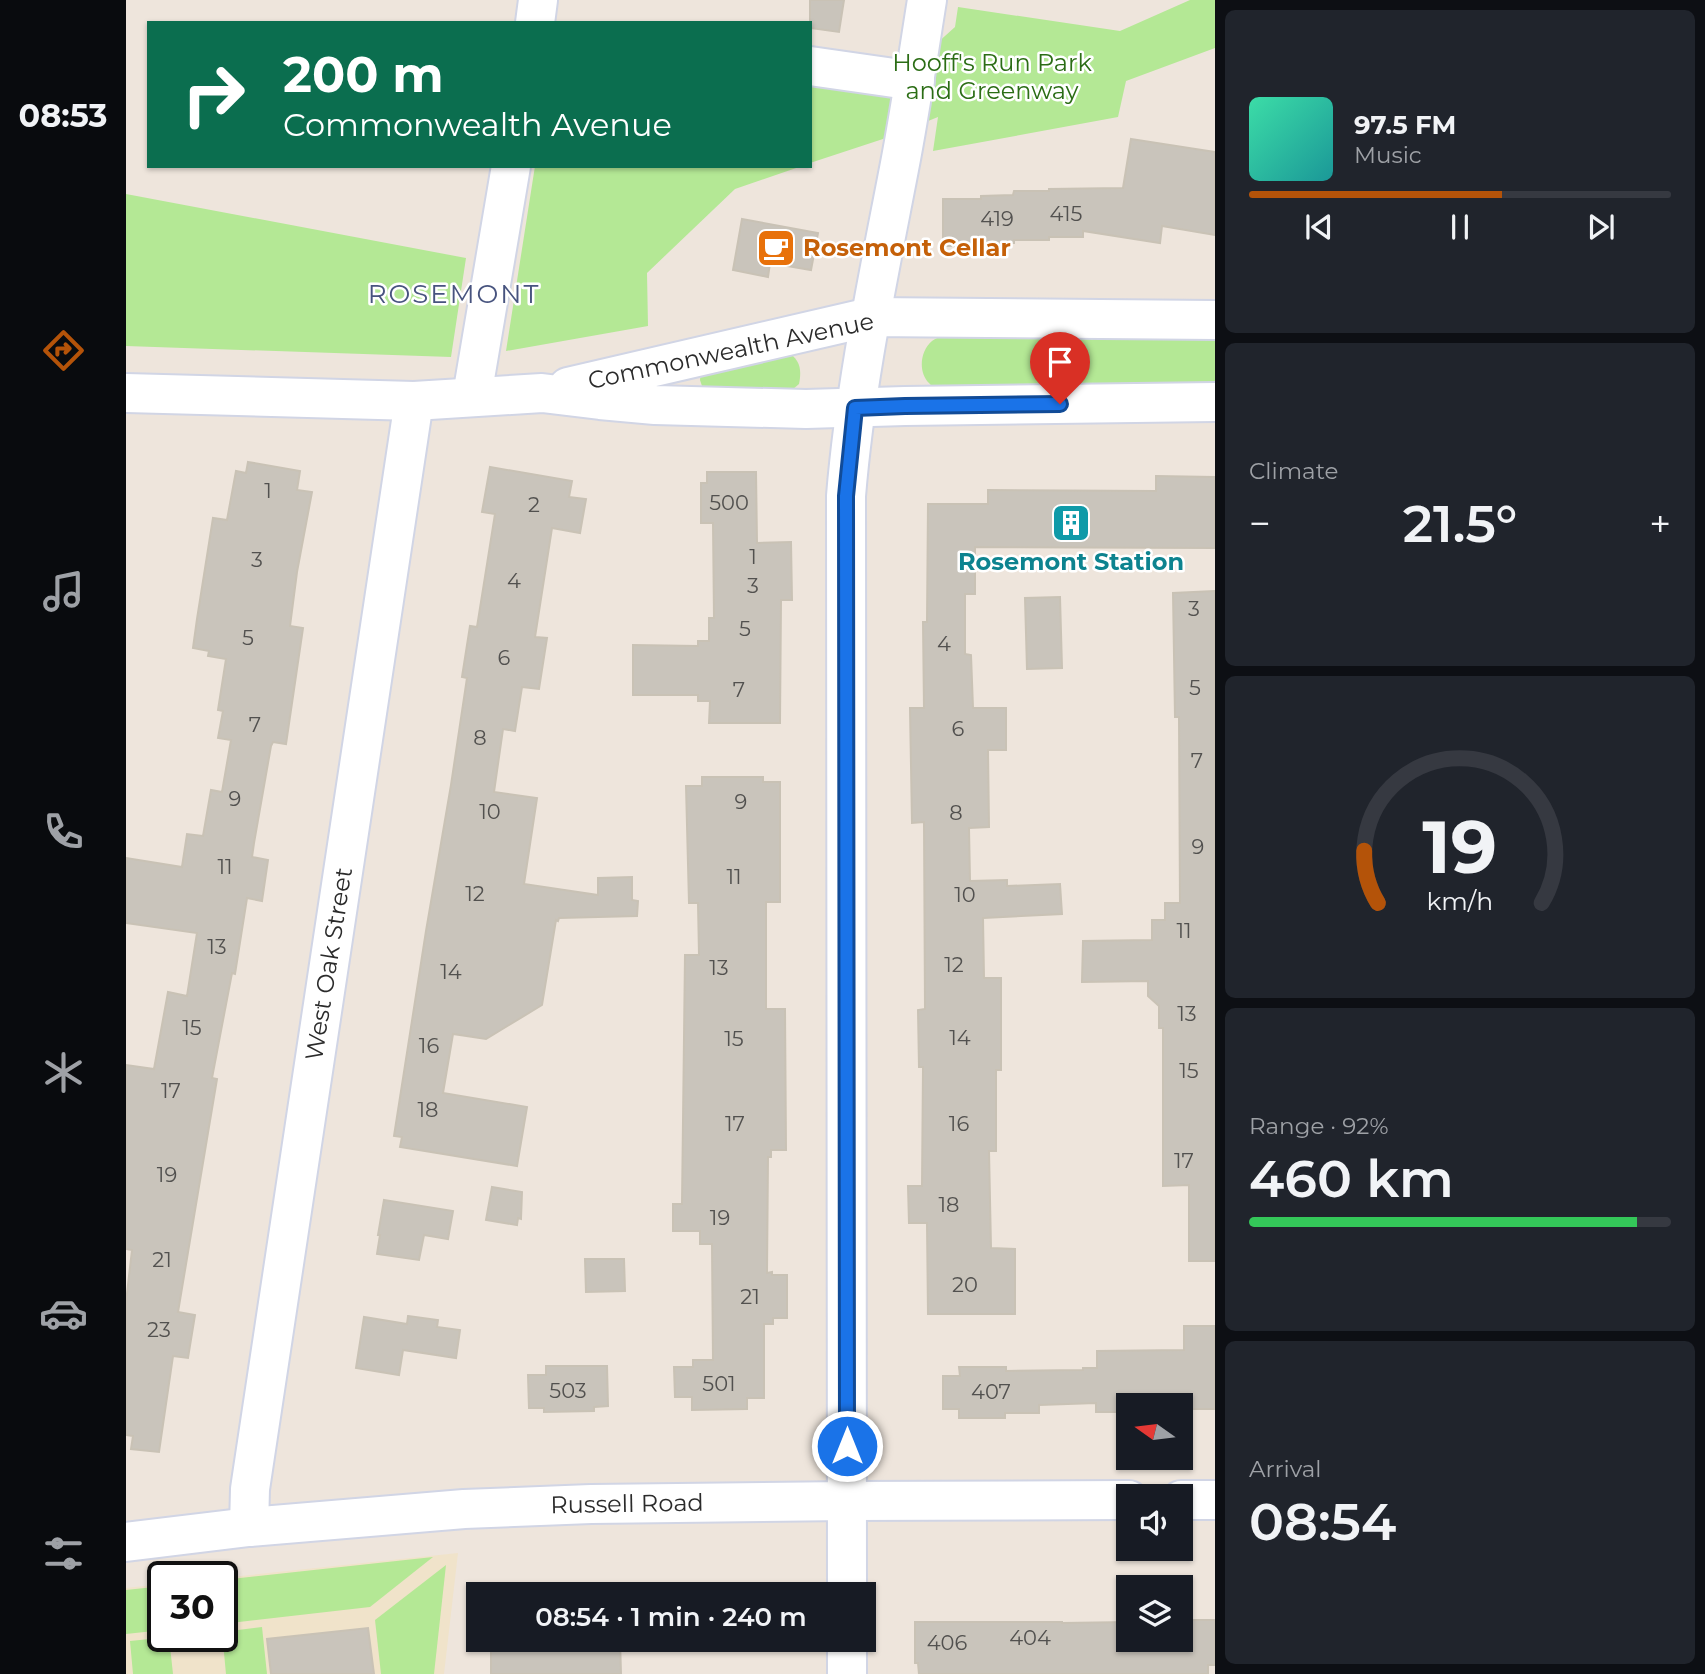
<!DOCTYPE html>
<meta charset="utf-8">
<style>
:root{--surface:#171b24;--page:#20242c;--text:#f1f3f6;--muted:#9ea1a6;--line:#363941;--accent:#b45309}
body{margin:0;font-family:Montserrat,sans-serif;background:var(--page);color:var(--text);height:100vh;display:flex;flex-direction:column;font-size:26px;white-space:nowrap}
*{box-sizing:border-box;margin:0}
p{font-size:23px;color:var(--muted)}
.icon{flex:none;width:38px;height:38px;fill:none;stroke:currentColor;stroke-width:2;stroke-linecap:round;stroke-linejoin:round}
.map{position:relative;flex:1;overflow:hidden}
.drawer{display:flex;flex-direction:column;gap:10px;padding:10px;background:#0d0f14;width:490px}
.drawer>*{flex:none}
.hud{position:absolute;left:21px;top:21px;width:665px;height:147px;border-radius:0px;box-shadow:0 2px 5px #0004;background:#0b6e4f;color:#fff;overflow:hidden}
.needle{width:46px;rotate:284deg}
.tools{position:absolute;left:990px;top:1393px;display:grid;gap:14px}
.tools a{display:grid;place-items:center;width:77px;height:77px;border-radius:0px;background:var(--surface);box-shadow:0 2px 5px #0004;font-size:35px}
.speed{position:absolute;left:21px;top:1561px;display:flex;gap:14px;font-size:35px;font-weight:700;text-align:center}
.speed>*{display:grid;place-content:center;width:91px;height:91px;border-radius:50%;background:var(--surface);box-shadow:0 2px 5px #0004;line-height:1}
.speed .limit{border:4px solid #111;border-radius:10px;background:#fff;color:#111}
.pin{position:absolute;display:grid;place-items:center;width:60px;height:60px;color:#fff;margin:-72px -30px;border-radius:50% 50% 50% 0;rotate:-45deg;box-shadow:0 0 7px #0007}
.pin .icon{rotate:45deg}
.me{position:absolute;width:77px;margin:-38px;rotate:0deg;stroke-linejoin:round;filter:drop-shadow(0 0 5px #0008)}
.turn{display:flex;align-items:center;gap:24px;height:147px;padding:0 21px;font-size:32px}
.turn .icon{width:91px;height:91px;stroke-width:2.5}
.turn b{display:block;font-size:49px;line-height:60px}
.big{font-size:52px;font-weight:600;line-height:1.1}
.drawer .widget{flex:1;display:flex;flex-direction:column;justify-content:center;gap:10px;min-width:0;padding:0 24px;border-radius:10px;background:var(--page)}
.drawer .dial{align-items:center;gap:0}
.dial svg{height:182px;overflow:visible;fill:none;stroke:var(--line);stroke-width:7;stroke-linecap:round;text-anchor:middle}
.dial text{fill:var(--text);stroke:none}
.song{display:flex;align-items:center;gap:21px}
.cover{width:84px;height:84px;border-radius:10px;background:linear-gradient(135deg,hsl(160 70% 55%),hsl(180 70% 35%))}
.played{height:7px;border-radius:4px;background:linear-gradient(90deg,var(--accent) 60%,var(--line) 60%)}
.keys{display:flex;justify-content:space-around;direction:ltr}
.heat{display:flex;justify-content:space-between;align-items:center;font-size:38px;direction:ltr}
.charge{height:10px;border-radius:5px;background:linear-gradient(90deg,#34c759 92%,var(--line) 0)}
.trip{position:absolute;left:340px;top:1582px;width:410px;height:70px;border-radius:0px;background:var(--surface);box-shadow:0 2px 5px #0004;font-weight:600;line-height:70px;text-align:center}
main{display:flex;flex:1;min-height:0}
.tab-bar{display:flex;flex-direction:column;width:126px;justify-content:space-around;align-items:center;background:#090b0e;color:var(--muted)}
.tab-bar .icon{width:49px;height:49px}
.tab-bar .current{color:var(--accent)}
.tab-bar b{font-size:32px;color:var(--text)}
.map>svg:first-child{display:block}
.education{fill:#f0e3ca}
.green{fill:#b4e895}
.building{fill:#c9c4bb;stroke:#c9c2b5;stroke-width:2}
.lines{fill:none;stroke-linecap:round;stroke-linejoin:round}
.minor-casing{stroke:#d1d5e5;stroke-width:42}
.minor{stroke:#fff;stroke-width:38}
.route-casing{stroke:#114b97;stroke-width:18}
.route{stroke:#1a73e8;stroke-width:12}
.labels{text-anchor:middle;stroke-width:5;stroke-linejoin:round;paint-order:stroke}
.number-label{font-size:21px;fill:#52514f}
.park-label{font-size:24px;fill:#2b6d15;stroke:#fff}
.food-label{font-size:24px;font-weight:bold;fill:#c56008;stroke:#fff;text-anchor:start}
.street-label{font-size:24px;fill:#2b2b2b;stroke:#fff}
.culture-label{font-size:24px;font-weight:bold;fill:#0d838f;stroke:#fff}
.neighbourhood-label{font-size:26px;letter-spacing:2px;fill:#48547f;stroke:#fff}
</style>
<main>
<nav class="tab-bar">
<b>08:53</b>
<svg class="icon current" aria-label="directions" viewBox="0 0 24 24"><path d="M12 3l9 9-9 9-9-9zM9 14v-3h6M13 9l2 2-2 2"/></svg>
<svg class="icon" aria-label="music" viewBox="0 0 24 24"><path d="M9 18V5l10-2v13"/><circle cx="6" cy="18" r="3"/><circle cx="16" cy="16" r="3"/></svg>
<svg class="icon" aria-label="phone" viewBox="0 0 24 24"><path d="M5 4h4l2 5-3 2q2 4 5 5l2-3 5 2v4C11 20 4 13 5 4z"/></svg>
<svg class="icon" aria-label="climate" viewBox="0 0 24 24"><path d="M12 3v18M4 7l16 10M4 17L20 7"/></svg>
<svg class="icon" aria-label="car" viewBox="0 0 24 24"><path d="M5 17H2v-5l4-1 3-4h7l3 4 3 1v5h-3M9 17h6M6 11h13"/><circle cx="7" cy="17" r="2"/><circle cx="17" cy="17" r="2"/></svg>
<svg class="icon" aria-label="filters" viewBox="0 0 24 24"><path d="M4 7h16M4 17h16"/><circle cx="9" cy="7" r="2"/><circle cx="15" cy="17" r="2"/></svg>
</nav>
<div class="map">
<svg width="1089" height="1674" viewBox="0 0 1089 1674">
<rect width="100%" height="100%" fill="#eee5dc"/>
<!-- education -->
<polygon class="education" points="332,1553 318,1674 0,1674 0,1588 37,1584 37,1636 96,1636 96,1578"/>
<!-- green -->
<g class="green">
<polygon points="1064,0 1089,0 1089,48 1000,81 992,117 807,151 812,117 760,138 684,163 684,86 752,96 829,27 832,7 994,31"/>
<polygon points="409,166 676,166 609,189 521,273 522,326 380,351"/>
<polygon points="0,194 340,258 325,357 0,346"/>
<path d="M1089,335v54l-277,1c-3,-2 -7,-4 -9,-7 -11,-11 -9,-32 3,-42 3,-2 6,-4 10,-5z"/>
<path d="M660,351c14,8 16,18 13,33l-7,6 -89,-1 -3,-9 1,-10z"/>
<polygon points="307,1557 244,1607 96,1624 96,1580"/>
<polygon points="320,1565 308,1674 255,1674 249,1620"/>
<polygon points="37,1586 37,1630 0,1634 0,1590"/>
<polygon points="136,1627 141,1674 100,1674 96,1632"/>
<polygon points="43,1637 47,1674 7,1674 4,1641"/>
</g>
<!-- building -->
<g class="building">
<polygon points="684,0 718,0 713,32 684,28"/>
<polygon points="1005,139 1089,152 1089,235 1036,226 1034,243 957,231 957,237 923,237 923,240 888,240 888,243 855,243 855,246 817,246 817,199 855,199 855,196 887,195 888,191 923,191 923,189 997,188"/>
<polygon points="616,219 692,233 685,270 644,263 642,277 607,270"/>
<polygon points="122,462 174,471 171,490 186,492 171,572 164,626 177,628 160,744 147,742 145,746 128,843 126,857 142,860 136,901 121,898 109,974 106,973 86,1078 91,1079 52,1312 69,1315 62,1358 47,1356 33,1452 5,1449 7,1436 0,1435 0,1302 6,1250 0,1249 0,1065 28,1069 42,992 61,996 71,933 0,923 0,858 56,867 61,834 77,836 85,790 96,792 105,740 92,738 97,711 92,710 100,659 82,656 83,651 67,648 71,619 87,518 101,520 110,471 120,473"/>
<polygon points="364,467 446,481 443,497 460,499 454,533 426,528 409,637 421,638 413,689 396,687 389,731 377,729 368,792 411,798 398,884 472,895 472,878 506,877 506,900 512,901 511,916 433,918 432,921 430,920 416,1005 360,1039 327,1034 317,1093 401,1107 391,1166 274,1147 276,1137 268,1136 300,931 325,785 341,678 336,677 344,626 351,627 369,514 356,512"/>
<polygon points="581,472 630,472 631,543 665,542 666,600 655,600 654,723 583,723 584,701 572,701 572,695 507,695 507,645 572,646 572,641 583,641 583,618 588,618 587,523 575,523 575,483 581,483"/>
<polygon points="1030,476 1089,477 1089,548 849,547 849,594 839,594 839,654 845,655 847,708 880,708 880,750 862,750 863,827 843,828 844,881 881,880 881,886 934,884 936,914 857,918 858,978 875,978 875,1070 870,1070 870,1151 863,1151 865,1248 889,1249 889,1314 802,1314 801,1223 783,1223 782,1186 796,1186 797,1067 793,1067 792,1010 799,1009 798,822 786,823 784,708 798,708 797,622 801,622 802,504 862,504 862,490 1030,491"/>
<polygon points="1089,591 1089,1261 1063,1261 1063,1185 1037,1186 1037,1028 1033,1028 1033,1006 1022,996 1022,981 956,982 957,941 1026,940 1026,920 1039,920 1039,903 1054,903 1053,717 1049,717 1047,593"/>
<polygon points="934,597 936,668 901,669 899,598"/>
<polygon points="576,777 637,777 637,782 654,782 654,902 640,902 640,1009 659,1009 660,1150 645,1150 645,1157 642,1157 641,1273 646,1272 646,1275 661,1275 661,1318 647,1318 647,1324 638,1324 638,1398 621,1398 621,1409 566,1410 566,1397 549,1397 548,1367 567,1367 567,1360 587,1360 586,1244 574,1244 574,1231 547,1231 547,1204 556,1204 559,955 573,955 572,903 563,903 560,786 576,786"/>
<polygon points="366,1187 396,1192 395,1219 392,1218 391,1225 360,1220"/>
<polygon points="258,1200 327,1211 322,1239 298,1235 293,1260 251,1254 254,1235 252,1235"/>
<polygon points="459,1259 498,1259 499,1291 460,1292"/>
<polygon points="282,1316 312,1320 311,1327 334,1330 330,1358 277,1350 273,1375 230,1368 238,1317 281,1324"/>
<polygon points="1058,1326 1089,1326 1089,1409 1055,1409 1055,1405 1003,1405 1003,1412 970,1412 970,1403 913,1405 913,1413 879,1413 879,1418 833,1418 833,1409 817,1409 817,1376 834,1376 833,1367 880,1367 880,1371 957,1370 957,1368 971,1368 971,1351 1058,1350"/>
<polygon points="420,1366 481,1366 482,1406 468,1407 468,1411 418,1412 418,1408 403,1408 402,1375 420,1375"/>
<polygon points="1062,1620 1089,1620 1089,1665 1082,1665 1082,1674 793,1674 792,1663 789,1663 789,1622 936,1622 936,1623 1003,1622 1003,1640 1055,1640 1055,1621 1062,1621"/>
<polygon points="242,1628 248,1674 145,1674 141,1639"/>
<polygon points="365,1640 494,1640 495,1674 365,1674"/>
</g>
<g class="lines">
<defs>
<g id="minor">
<polyline points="409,23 412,0"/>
<polyline points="684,66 789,81"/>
<polyline points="442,387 744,317 1089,320"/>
<polyline points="0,393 288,401 416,393 474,400 529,405 680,409 779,406 1089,402"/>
<polyline points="346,396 385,166"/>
<polyline points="1055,1500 1089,1500"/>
<polyline points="123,1527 124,1489 288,401"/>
<polyline points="0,1542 123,1527 338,1509 465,1504 721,1501 1003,1500"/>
<path d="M721,1594l-1,-1098c9,-110 32,-218 53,-327 11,-56 19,-113 28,-169"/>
<polyline points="721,1674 721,1640"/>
</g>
</defs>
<!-- minor casing -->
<use href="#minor" class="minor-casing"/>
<!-- minor -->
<use href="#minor" class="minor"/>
</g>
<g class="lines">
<defs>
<polyline id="route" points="721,1446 720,496 729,408 779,406 934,404"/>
</defs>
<!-- route casing -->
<use href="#route" class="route-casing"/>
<!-- route -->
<use href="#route" class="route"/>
</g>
<!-- icons -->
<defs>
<symbol id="cafe-square" viewBox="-11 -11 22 22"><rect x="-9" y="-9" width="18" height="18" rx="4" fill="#e8710a" stroke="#fff"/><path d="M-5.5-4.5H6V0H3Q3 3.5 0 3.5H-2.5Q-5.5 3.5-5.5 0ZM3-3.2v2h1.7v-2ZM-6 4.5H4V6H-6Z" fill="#fff"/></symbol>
<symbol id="building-square" viewBox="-11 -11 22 22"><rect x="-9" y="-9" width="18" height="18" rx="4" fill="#0f9aa8" stroke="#fff"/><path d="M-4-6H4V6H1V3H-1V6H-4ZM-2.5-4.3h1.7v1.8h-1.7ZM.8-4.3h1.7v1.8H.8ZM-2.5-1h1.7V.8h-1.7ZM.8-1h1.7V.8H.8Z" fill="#fff"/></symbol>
</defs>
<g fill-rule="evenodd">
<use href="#cafe-square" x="628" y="226" width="44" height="44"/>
<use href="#building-square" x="923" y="501" width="44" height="44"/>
</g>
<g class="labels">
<!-- number labels -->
<g class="number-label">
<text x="940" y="221">415</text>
<text x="871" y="226">419</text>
<text x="142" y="498">1</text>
<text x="603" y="510">500</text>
<text x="408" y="512">2</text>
<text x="627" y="564">1</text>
<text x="131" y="567">3</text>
<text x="388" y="588">4</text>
<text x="627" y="593">3</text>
<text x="1068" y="616">3</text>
<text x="619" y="636">5</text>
<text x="122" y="645">5</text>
<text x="818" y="651">4</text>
<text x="378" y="665">6</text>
<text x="1069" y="695">5</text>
<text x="613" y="697">7</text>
<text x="129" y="732">7</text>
<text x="832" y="736">6</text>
<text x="354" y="745">8</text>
<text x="1071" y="768">7</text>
<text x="109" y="806">9</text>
<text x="615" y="809">9</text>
<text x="364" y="819">10</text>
<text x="830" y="820">8</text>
<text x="1072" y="854">9</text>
<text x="99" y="874">11</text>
<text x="608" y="884">11</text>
<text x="349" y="901">12</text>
<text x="839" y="902">10</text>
<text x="1058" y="938">11</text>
<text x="91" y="954">13</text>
<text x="828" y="972">12</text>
<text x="593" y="975">13</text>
<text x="325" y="979">14</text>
<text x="1061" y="1021">13</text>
<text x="66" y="1035">15</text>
<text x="834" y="1045">14</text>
<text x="608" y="1046">15</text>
<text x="303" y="1053">16</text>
<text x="1063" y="1078">15</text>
<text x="45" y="1098">17</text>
<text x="302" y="1117">18</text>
<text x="609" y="1131">17</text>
<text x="833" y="1131">16</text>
<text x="1058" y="1168">17</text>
<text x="41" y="1182">19</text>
<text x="823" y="1212">18</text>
<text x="594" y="1225">19</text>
<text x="36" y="1267">21</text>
<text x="839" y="1292">20</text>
<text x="624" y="1304">21</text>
<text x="33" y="1337">23</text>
<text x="593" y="1391">501</text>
<text x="442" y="1398">503</text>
<text x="865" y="1399">407</text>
<text x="904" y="1645">404</text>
<text x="821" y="1650">406</text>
</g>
<!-- park labels -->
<g class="park-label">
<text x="866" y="71">Hooff's Run Park<tspan x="866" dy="28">and Greenway</tspan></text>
</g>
<!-- food labels -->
<g class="food-label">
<text x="677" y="256">Rosemont Cellar</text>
</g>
<!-- street labels -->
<g class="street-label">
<text transform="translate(605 351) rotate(-12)" y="8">Commonwealth Avenue</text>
<text transform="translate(203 964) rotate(-81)" y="8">West Oak Street</text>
<text transform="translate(501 1504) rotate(-1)" y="8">Russell Road</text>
</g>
<!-- culture labels -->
<g class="culture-label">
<text x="945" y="570">Rosemont Station</text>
</g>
<!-- neighbourhood labels -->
<g class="neighbourhood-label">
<text x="328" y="303">ROSEMONT</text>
</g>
</g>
</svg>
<div class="tools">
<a><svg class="needle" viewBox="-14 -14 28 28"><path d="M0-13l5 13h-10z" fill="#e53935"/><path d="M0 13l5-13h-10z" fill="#9ea1a6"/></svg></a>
<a><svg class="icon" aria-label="sound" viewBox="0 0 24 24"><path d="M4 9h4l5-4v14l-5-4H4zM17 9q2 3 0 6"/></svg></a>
<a><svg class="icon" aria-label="layers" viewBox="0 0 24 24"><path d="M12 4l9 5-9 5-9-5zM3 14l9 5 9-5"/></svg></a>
</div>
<div class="speed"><div class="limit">30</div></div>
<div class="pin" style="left:934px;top:404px;background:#d93025"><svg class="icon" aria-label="arrive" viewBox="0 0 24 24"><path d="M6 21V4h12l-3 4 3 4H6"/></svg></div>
<svg class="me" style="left:721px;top:1446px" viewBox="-20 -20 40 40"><circle r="17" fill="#1a73e8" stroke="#fff" stroke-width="3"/><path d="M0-11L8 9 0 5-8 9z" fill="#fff"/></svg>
<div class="trip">08:54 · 1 min · 240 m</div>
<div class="hud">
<div class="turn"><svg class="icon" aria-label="right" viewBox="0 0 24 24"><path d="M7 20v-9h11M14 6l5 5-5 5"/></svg><div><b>200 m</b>Commonwealth Avenue</div></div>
</div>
</div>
<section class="drawer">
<div class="widget">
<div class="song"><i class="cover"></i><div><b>97.5 FM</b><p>Music</p></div></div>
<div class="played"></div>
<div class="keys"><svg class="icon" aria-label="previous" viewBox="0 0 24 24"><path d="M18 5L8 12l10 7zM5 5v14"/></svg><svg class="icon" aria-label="pause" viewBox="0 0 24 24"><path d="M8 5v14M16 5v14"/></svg><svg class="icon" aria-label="next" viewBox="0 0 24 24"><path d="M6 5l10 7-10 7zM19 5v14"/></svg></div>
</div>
<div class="widget"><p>Climate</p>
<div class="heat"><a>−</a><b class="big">21.5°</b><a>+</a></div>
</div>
<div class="widget dial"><svg viewBox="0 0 100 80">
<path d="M14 69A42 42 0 1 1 86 69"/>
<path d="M14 69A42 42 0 0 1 8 46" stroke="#b45309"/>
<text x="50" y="56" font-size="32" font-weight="700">19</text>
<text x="50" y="72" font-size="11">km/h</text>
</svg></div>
<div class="widget"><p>Range · 92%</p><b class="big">460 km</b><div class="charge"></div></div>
<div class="widget"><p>Arrival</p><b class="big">08:54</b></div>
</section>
</main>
